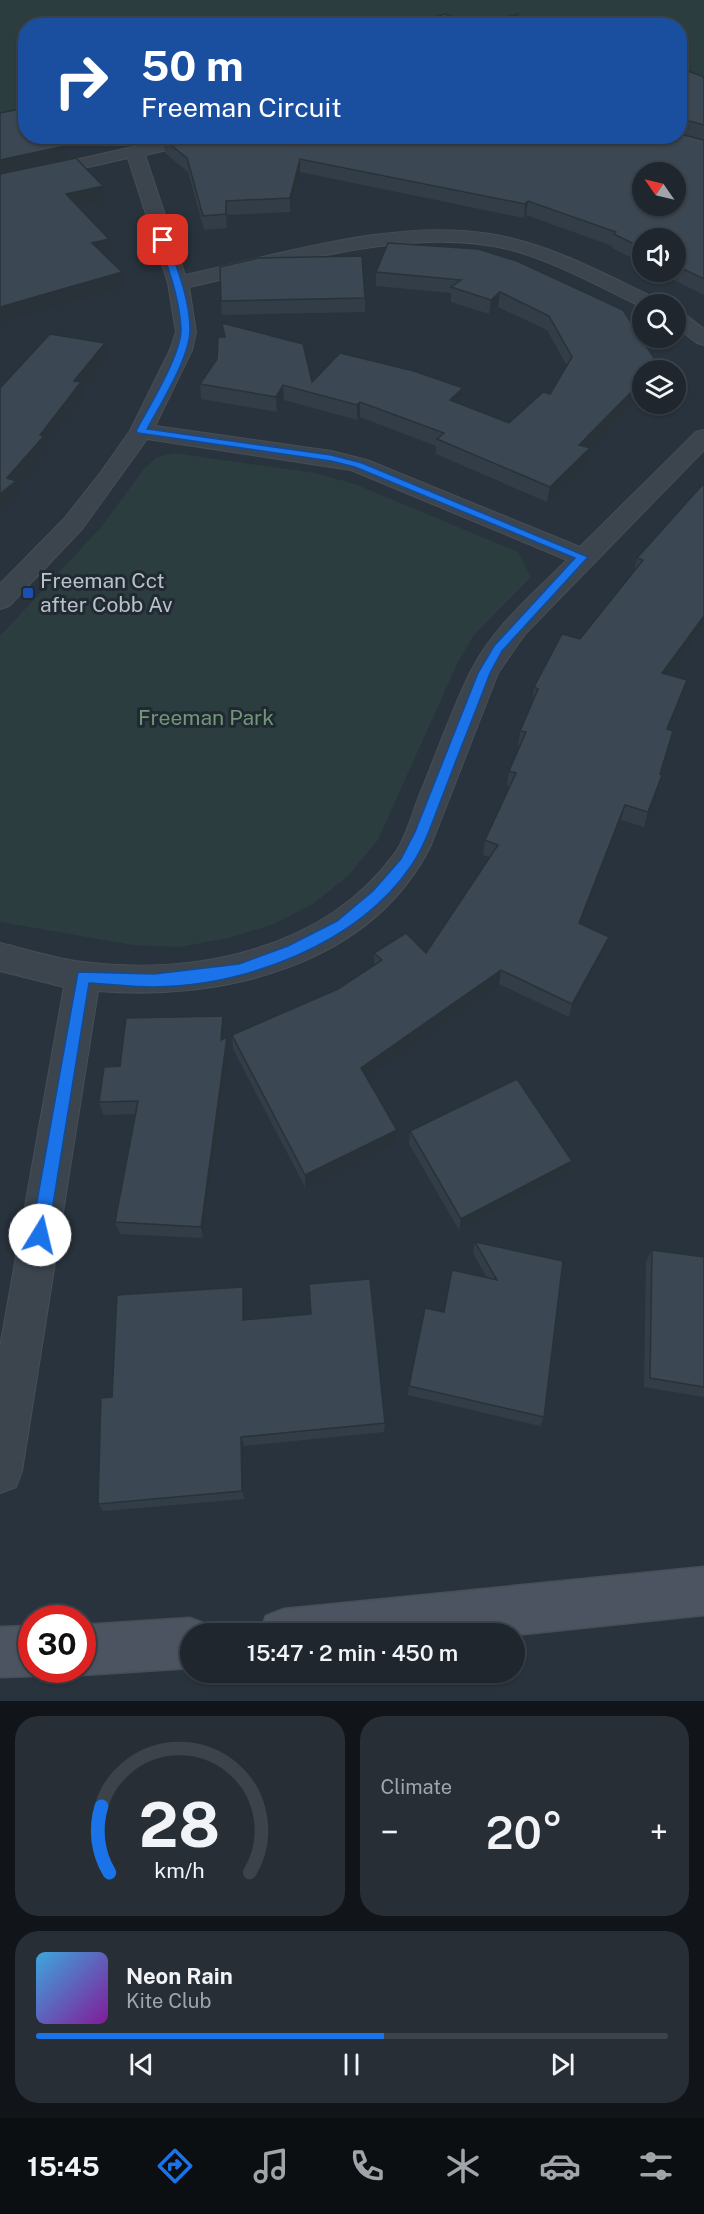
<!DOCTYPE html>
<meta charset="utf-8">
<style>
:root{--surface:#1f262e;--page:#272e36;--text:#f1f3f6;--muted:#a1a5aa;--line:#3c434a;--accent:#1a73e8}
body{margin:0;font-family:"Public Sans",sans-serif;background:var(--page);color:var(--text);height:100vh;display:flex;flex-direction:column;font-size:22px;white-space:nowrap}
*{box-sizing:border-box;margin:0}
p{font-size:20px;color:var(--muted)}
.icon{flex:none;width:33px;height:33px;fill:none;stroke:currentColor;stroke-width:2;stroke-linecap:round;stroke-linejoin:round}
.map{position:relative;height:1701px;overflow:hidden}
.side{display:flex;flex-direction:column;gap:15px;padding:15px;background:#111519;flex:1}
.side>*{flex:none}
.guide{position:absolute;left:18px;top:18px;width:669px;height:126px;border-radius:24px;box-shadow:0 2px 4px #0004,0 0 0 2px var(--line);background:#1a4fa0;color:#fff;overflow:hidden}
.needle{width:39px;rotate:304deg}
.controls{position:absolute;left:632px;top:162px;display:grid;gap:12px}
.controls a{display:grid;place-items:center;width:54px;height:54px;border-radius:50%;background:var(--surface);box-shadow:0 2px 4px #0004,0 0 0 2px var(--line);font-size:30px}
.speed{position:absolute;left:18px;top:1605px;display:flex;gap:12px;font-size:30px;font-weight:700;text-align:center}
.speed>*{display:grid;place-content:center;width:78px;height:78px;border-radius:50%;background:var(--surface);box-shadow:0 2px 4px #0004,0 0 0 2px var(--line);line-height:1}
.speed .limit{border:9px solid #d22;background:#fff;color:#111}
.pin{position:absolute;display:grid;place-items:center;width:51px;height:51px;color:#fff;margin:-26px;border-radius:12px;box-shadow:0 3px 9px #0006}
.me{position:absolute;width:66px;margin:-33px;rotate:9deg;stroke-linejoin:round;filter:drop-shadow(0 0 4px #0008)}
.turn{display:flex;align-items:center;gap:21px;height:126px;padding:0 24px;font-size:27px}
.turn .icon{width:78px;height:78px;stroke-width:2.5}
.turn b{display:block;font-size:42px;line-height:51px}
.big{font-size:45px;font-weight:600;line-height:1.1}
.side .card{flex:1;display:flex;flex-direction:column;justify-content:center;gap:9px;min-width:0;padding:0 21px;border-radius:24px;background:var(--page)}
.side .dial{align-items:center;gap:0}
.dial svg{height:156px;overflow:visible;fill:none;stroke:var(--line);stroke-width:7;stroke-linecap:round;text-anchor:middle}
.dial text{fill:var(--text);stroke:none}
.song{display:flex;align-items:center;gap:18px}
.cover{width:72px;height:72px;border-radius:9px;background:linear-gradient(135deg,hsl(200 70% 55%),hsl(290 70% 35%))}
.played{height:6px;border-radius:3px;background:linear-gradient(90deg,var(--accent) 55%,var(--line) 55%)}
.keys{display:flex;justify-content:space-around;direction:ltr}
.heat{display:flex;justify-content:space-between;align-items:center;font-size:33px;direction:ltr}
.side .tiles{flex:1;display:grid;gap:15px;grid-template-columns:1fr 1fr}
.card:last-child{grid-column:span 2}
.trip{position:absolute;left:180px;top:1623px;width:345px;height:60px;border-radius:30px;background:var(--surface);box-shadow:0 2px 4px #0004,0 0 0 2px var(--line);font-weight:600;line-height:60px;text-align:center}
.tabs{display:flex;height:96px;justify-content:space-around;align-items:center;background:#0c0f12;color:var(--muted)}
.tabs .icon{width:42px;height:42px}
.tabs .on{color:var(--accent)}
.tabs b{font-size:27px;color:var(--text)}
.map>svg:first-child{display:block}
.green{fill:#2b3d3e}
.lines{fill:none;stroke-linecap:round;stroke-linejoin:round}
.street-casing{stroke:#464e56;stroke-width:2}
.secondary-casing{stroke:#464e56;stroke-width:3}
.street{fill:#3c454d;fill-rule:evenodd}
.secondary{fill:#4b5460;fill-rule:evenodd}
.wall{fill:#333d47}
.shaded-wall{fill:#293239}
.building{fill:#3b4752;stroke:#293239;stroke-width:1.5;fill-rule:evenodd}
.route{fill:#1a73e8;stroke:#114b97;stroke-width:1.5}
.transit-dot{fill:#1a4fb4;stroke:#212a32;stroke-width:2}
.labels{text-anchor:middle;stroke-width:6;stroke-linejoin:round;paint-order:stroke}
.poi-label{font-size:21px;fill:#b9c0c8;stroke:#212a32;text-anchor:start}
.park-label{font-size:21px;fill:#739678;stroke:#212a32}
</style>
<div class="map">
<svg width="704" height="1701" viewBox="0 0 704 1701">
<rect width="100%" height="100%" fill="#29333d"/>
<!-- green -->
<g class="green">
<polygon points="0,0 704,0 704,78 680,69 680,26 556,25 530,16 524,25 511,25 520,13 459,26 26,26 25,114 0,119"/>
<polygon points="174,453 315,473 355,484 518,552 531,577 474,635 457,664 378,840 348,876 313,904 274,924 229,938 179,947 133,945 0,922 0,636 102,526 143,470 157,457"/>
</g>
<g class="lines">
<defs>
<g id="street">
<path d="M181,136h33l-2,4 -67,15 40,120c94,-20 210,-57 305,-41 61,10 114,40 169,66l3,4h-20v3c-42,-20 -84,-44 -130,-57 -100,-26 -224,15 -323,37l7,45 -4,18 -37,76 176,25 36,9 213,87 116,-115 8,-2v20l-179,184 -27,39 -67,172c-60,121 -209,156 -333,146l-76,480 -6,16 -16,6v-146l64,-360 -64,-16v-28c25,6 50,14 75,18 115,16 248,-9 320,-108 11,-15 16,-36 23,-54 17,-41 32,-85 52,-126 22,-45 62,-78 97,-113l-216,-90 -204,-31 -65,90 -73,77 -9,3v-25l64,-65 37,-47 29,-41 40,-81 6,-18 -8,-49 -40,-125 -128,29v-10z"/>
<polygon points="675,310 682,312 704,329 704,345 697,343 675,326"/>
</g>
<g id="secondary">
<polygon points="704,1567 704,1615 514,1635 259,1634 266,1616 284,1609"/>
<polygon points="190,1618 208,1625 211,1634 190,1634 190,1668 82,1675 69,1670 82,1670 82,1625"/>
<polygon points="32,1626 32,1670 48,1670 32,1676 0,1677 0,1627"/>
</g>
</defs>
<!-- street casing -->
<use href="#street" class="street-casing"/>
<!-- secondary casing -->
<use href="#secondary" class="secondary-casing"/>
<!-- street -->
<use href="#street" class="street"/>
<!-- secondary -->
<use href="#secondary" class="secondary"/>
</g>
<!-- wall -->
<g class="wall">
<polygon points="680,68 704,77 704,140 680,133"/>
<polygon points="163,139 704,140 704,295 658,272 675,272 675,238 642,238 642,263 612,248 612,246 526,215 524,218 300,172 290,212 227,215 227,228 204,230 188,172 165,153"/>
<polygon points="478,249 642,370 642,391 639,396 588,448 590,448 587,464 547,502 436,454 436,446 360,417 357,420 284,400 277,412 201,399 200,384 217,359 224,337 222,323 312,382 463,388 461,404 509,423 550,394 567,366 547,330 498,307 489,314 451,302 451,293 376,286 376,272"/>
<polygon points="365,298 365,312 222,315 221,301"/>
<polygon points="704,483 668,674 687,680 683,695 669,730 660,774 662,775 644,827 621,820 581,924 605,951 569,1017 499,984 366,1077 397,1130 396,1143 305,1187 233,1049 232,1035 338,989 374,965 374,953 426,953 490,857 483,855 485,840 510,787 507,786 509,771 520,746 518,746 520,731 532,703 534,687 580,639 634,571 637,558"/>
<polygon points="225,1030 224,1039 229,1051 203,1238 120,1234 115,1222 135,1114 103,1115 99,1102 120,1066"/>
<polygon points="410,1131 572,1161 568,1173 459,1230 409,1144"/>
<polygon points="475,1242 563,1261 544,1417 540,1426 408,1395 409,1386 444,1312 487,1278 473,1253"/>
<polygon points="652,1250 704,1257 704,1397 644,1387 646,1261"/>
<polygon points="243,1287 245,1298 245,1320 385,1423 384,1432 244,1446 245,1499 103,1511 98,1504 112,1397"/>
</g>
<!-- shaded-wall -->
<g class="shaded-wall">
<polygon points="682,119 680,133 680,120"/>
<polygon points="149,136 169,136 150,141"/>
<polygon points="65,146 67,160 0,175 0,160"/>
<polygon points="300,159 300,172 290,212 290,198"/>
<polygon points="103,186 105,200 69,208 66,194"/>
<polygon points="226,201 227,215 227,228 226,214"/>
<polygon points="528,201 526,215 524,218 525,204"/>
<polygon points="109,239 111,253 94,258 92,243"/>
<polygon points="122,272 124,287 0,322 0,307"/>
<polygon points="500,292 498,307 489,314 491,300"/>
<polygon points="105,343 107,358 82,390 83,397 46,446 47,451 17,486 19,496 0,513 0,494 7,478 40,435 74,381"/>
<polygon points="654,358 651,370 647,370"/>
<polygon points="642,381 642,391 639,396 577,460 579,445"/>
<polygon points="283,385 284,400 277,412 276,397"/>
<polygon points="463,388 461,403 449,415 450,400"/>
<polygon points="360,402 360,417 357,420 357,405"/>
<polygon points="590,448 587,464 547,502 550,487"/>
<polygon points="704,616 704,626 658,688 662,673"/>
<polygon points="687,680 683,695 663,744 667,729"/>
<polygon points="662,775 658,790 644,827 648,812"/>
<polygon points="625,805 621,820 576,938 579,923"/>
<polygon points="609,937 605,951 569,1017 572,1004"/>
<polygon points="501,970 499,984 361,1081 361,1068"/>
<polygon points="223,1016 225,1030 223,1053 221,1040"/>
<polygon points="227,1037 229,1051 203,1238 201,1227"/>
<polygon points="397,1130 396,1143 305,1187 305,1175"/>
<polygon points="572,1161 568,1173 459,1230 461,1219"/>
<polygon points="243,1287 245,1298 245,1330 243,1320"/>
<polygon points="241,1437 244,1446 245,1499 242,1491"/>
</g>
<!-- building -->
<g class="building">
<polygon points="445,14 471,26 408,26"/>
<polygon points="555,19 568,26 528,26"/>
<polygon points="680,68 704,77 704,125 682,119 680,120"/>
<polygon points="20,109 26,115 26,136 56,136 65,146 0,160 0,113"/>
<path d="M680,134l24,6v139l-29,-14v-27h-33v10l-28,-14 2,-2 -88,-31 -3,3 -225,-45 -10,39 -64,3v13l-23,2 -16,-58 -24,-19 13,-3h504zM642,172h33v34h-33z"/>
<polygon points="76,158 103,186 66,194 109,239 92,243 122,272 0,307 0,174"/>
<polygon points="388,243 478,249 517,261 623,310 654,358 647,370 642,370 642,381 579,445 590,448 550,487 437,439 444,433 360,402 357,405 283,385 276,397 200,384 217,359 218,337 225,337 222,323 303,344 312,382 340,353 414,371 463,388 450,400 509,423 543,392 550,394 572,357 549,316 500,292 491,300 451,287 461,280 376,272"/>
<polygon points="362,256 365,298 221,301 220,267 258,258"/>
<polygon points="50,334 105,343 74,381 81,382 40,435 44,436 7,478 16,481 0,494 0,388"/>
<polygon points="704,483 704,616 662,673 687,680 667,729 673,731 660,774 662,775 648,812 625,805 579,923 609,937 572,1004 501,970 361,1068 397,1130 305,1175 232,1035 338,989 382,960 374,953 406,933 426,953 498,845 485,840 516,773 509,771 526,732 520,731 538,689 534,687 562,634 580,639 643,560 637,558"/>
<polygon points="223,1016 221,1040 227,1037 201,1227 115,1222 138,1101 99,1102 104,1067 120,1066 126,1018"/>
<polygon points="517,1079 572,1161 461,1219 410,1131"/>
<polygon points="475,1242 563,1261 544,1417 409,1386 425,1308 444,1312 452,1270 497,1280"/>
<polygon points="652,1250 704,1257 704,1387 650,1378"/>
<polygon points="370,1279 385,1423 241,1437 242,1491 98,1504 101,1398 112,1397 117,1295 243,1287 243,1320 311,1314 309,1284"/>
</g>
<!-- route -->
<path class="route" d="M163,237l4,3c10,28 23,60 23,90 0,27 -30,75 -43,99l184,26 31,8 226,94 -86,94 -12,22c-15,40 -31,79 -46,119 -10,25 -18,52 -33,74 -54,79 -166,120 -258,121 -21,0 -43,-3 -64,-4l-41,252 -2,6 -6,3 -6,-3 -3,-6 47,-263 76,2 85,-10 49,-18 49,-25 36,-30 28,-32 14,-27 63,-159 16,-27 81,-88 -220,-91 -24,-6 -193,-28 -2,-2c13,-24 45,-76 45,-101 -1,-31 -13,-62 -22,-90z"/>
<!-- markers -->
<rect class="transit-dot" x="22" y="587" width="12" height="12" rx="3"/>
<g class="labels">
<!-- poi labels -->
<g class="poi-label">
<text x="40" y="588">Freeman Cct<tspan x="40" dy="24">after Cobb Av</tspan></text>
</g>
<!-- park labels -->
<g class="park-label">
<text x="206" y="725">Freeman Park</text>
</g>
</g>
</svg>
<div class="controls">
<a><svg class="needle" viewBox="-14 -14 28 28"><path d="M0-13l5 13h-10z" fill="#e53935"/><path d="M0 13l5-13h-10z" fill="#a1a5aa"/></svg></a>
<a><svg class="icon" aria-label="sound" viewBox="0 0 24 24"><path d="M4 9h4l5-4v14l-5-4H4zM17 9q2 3 0 6"/></svg></a>
<a><svg class="icon" aria-label="search" viewBox="0 0 24 24"><circle cx="10" cy="10" r="6"/><path d="M15 15l6 6"/></svg></a>
<a><svg class="icon" aria-label="layers" viewBox="0 0 24 24"><path d="M12 4l9 5-9 5-9-5zM3 14l9 5 9-5"/></svg></a>
</div>
<div class="speed"><div class="limit">30</div></div>
<div class="pin" style="left:163px;top:240px;background:#d93025"><svg class="icon" aria-label="arrive" viewBox="0 0 24 24"><path d="M6 21V4h12l-3 4 3 4H6"/></svg></div>
<svg class="me" style="left:40px;top:1235px" viewBox="-20 -20 40 40"><circle r="19" fill="#fff"/><path d="M0-13L10 11 0 6-10 11z" fill="#1a73e8"/></svg>
<div class="trip">15:47 · 2 min · 450 m</div>
<div class="guide">
<div class="turn"><svg class="icon" aria-label="right" viewBox="0 0 24 24"><path d="M7 20v-9h11M14 6l5 5-5 5"/></svg><div><b>50 m</b>Freeman Circuit</div></div>
</div>
</div>
<section class="side">
<div class="tiles">
<div class="card dial"><svg viewBox="0 0 100 80">
<path d="M14 69A42 42 0 1 1 86 69"/>
<path d="M14 69A42 42 0 0 1 10 35" stroke="#1a73e8"/>
<text x="50" y="56" font-size="32" font-weight="700">28</text>
<text x="50" y="72" font-size="11">km/h</text>
</svg></div>
<div class="card"><p>Climate</p>
<div class="heat"><a>−</a><b class="big">20°</b><a>+</a></div>
</div>
<div class="card">
<div class="song"><i class="cover"></i><div><b>Neon Rain</b><p>Kite Club</p></div></div>
<div class="played"></div>
<div class="keys"><svg class="icon" aria-label="previous" viewBox="0 0 24 24"><path d="M18 5L8 12l10 7zM5 5v14"/></svg><svg class="icon" aria-label="pause" viewBox="0 0 24 24"><path d="M8 5v14M16 5v14"/></svg><svg class="icon" aria-label="next" viewBox="0 0 24 24"><path d="M6 5l10 7-10 7zM19 5v14"/></svg></div>
</div>
</div>
</section>
<nav class="tabs">
<b>15:45</b>
<svg class="icon on" aria-label="directions" viewBox="0 0 24 24"><path d="M12 3l9 9-9 9-9-9zM9 14v-3h6M13 9l2 2-2 2"/></svg>
<svg class="icon" aria-label="music" viewBox="0 0 24 24"><path d="M9 18V5l10-2v13"/><circle cx="6" cy="18" r="3"/><circle cx="16" cy="16" r="3"/></svg>
<svg class="icon" aria-label="phone" viewBox="0 0 24 24"><path d="M5 4h4l2 5-3 2q2 4 5 5l2-3 5 2v4C11 20 4 13 5 4z"/></svg>
<svg class="icon" aria-label="climate" viewBox="0 0 24 24"><path d="M12 3v18M4 7l16 10M4 17L20 7"/></svg>
<svg class="icon" aria-label="car" viewBox="0 0 24 24"><path d="M5 17H2v-5l4-1 3-4h7l3 4 3 1v5h-3M9 17h6M6 11h13"/><circle cx="7" cy="17" r="2"/><circle cx="17" cy="17" r="2"/></svg>
<svg class="icon" aria-label="filters" viewBox="0 0 24 24"><path d="M4 7h16M4 17h16"/><circle cx="9" cy="7" r="2"/><circle cx="15" cy="17" r="2"/></svg>
</nav>
